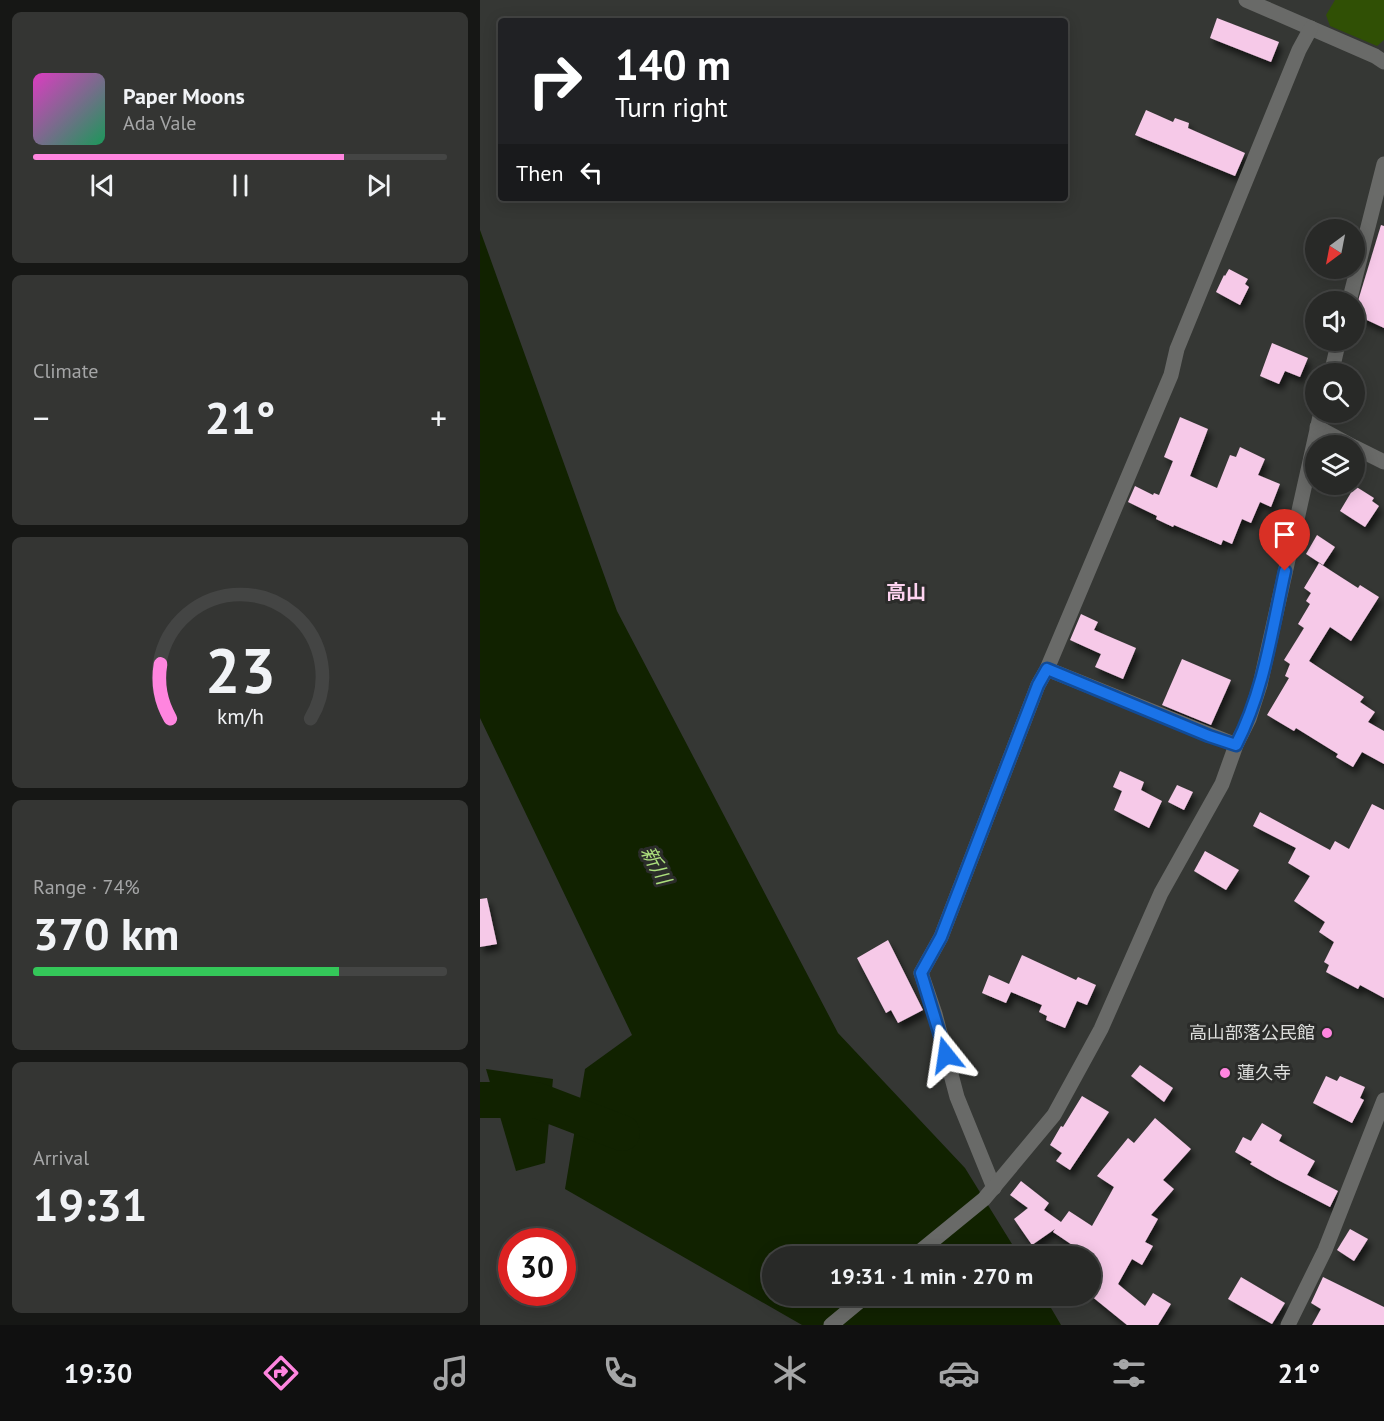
<!DOCTYPE html>
<meta charset="utf-8">
<style>
:root{--surface:#282927;--page:#343533;--text:#f1f3f6;--muted:#a5a6a7;--line:#444544;--accent:#ff85df}
body{margin:0;font-family:"PT Sans","Noto Sans JP",sans-serif;background:var(--page);color:var(--text);height:100vh;display:flex;flex-direction:column;font-size:22px;white-space:nowrap}
*{box-sizing:border-box;margin:0}
p{font-size:20px;color:var(--muted)}
.icon{flex:none;width:33px;height:33px;fill:none;stroke:currentColor;stroke-width:2;stroke-linecap:round;stroke-linejoin:round}
.map{position:relative;flex:1;overflow:hidden}
.sheet{display:flex;flex-direction:column;gap:12px;padding:12px;background:#161715;width:480px}
.sheet>*{flex:none}
.hud{position:absolute;left:18px;top:18px;width:570px;height:183px;border-radius:6px;box-shadow:0 3px 15px #0003,0 0 0 2px var(--line);background:#202124;color:#fff;overflow:hidden}
.needle{width:39px;rotate:212deg}
.fabs{position:absolute;left:825px;top:219px;display:grid;gap:12px}
.fabs a{display:grid;place-items:center;width:60px;height:60px;border-radius:50%;background:var(--surface);box-shadow:0 3px 15px #0003,0 0 0 2px var(--line);font-size:30px}
.speed{position:absolute;left:18px;top:1228px;display:flex;gap:12px;font-size:30px;font-weight:700;text-align:center}
.speed>*{display:grid;place-content:center;width:78px;height:78px;border-radius:50%;background:var(--surface);box-shadow:0 3px 15px #0003,0 0 0 2px var(--line);line-height:1}
.speed .limit{border:9px solid #d22;background:#fff;color:#111}
.pin{position:absolute;display:grid;place-items:center;width:51px;height:51px;color:#fff;margin:-62px -26px;border-radius:50% 50% 50% 0;rotate:-45deg;box-shadow:0 0 6px #0007}
.pin .icon{rotate:45deg}
.me{position:absolute;width:66px;margin:-33px;rotate:345deg;stroke-linejoin:round;filter:drop-shadow(0 0 4px #0008)}
.turn{display:flex;align-items:center;gap:21px;height:126px;padding:0 18px;font-size:27px}
.turn .icon{width:78px;height:78px;stroke-width:2.5}
.turn b{display:block;font-size:42px;line-height:51px}
.then{display:flex;align-items:center;height:57px;padding:0 18px;background:#0003;gap:12px;font-size:22px}
.big{font-size:45px;font-weight:700;line-height:1.1}
.sheet .card{flex:1;display:flex;flex-direction:column;justify-content:center;gap:9px;min-width:0;padding:0 21px;border-radius:9px;background:var(--page)}
.sheet .dial{align-items:center;gap:0}
.dial svg{height:156px;overflow:visible;fill:none;stroke:var(--line);stroke-width:7;stroke-linecap:round;text-anchor:middle}
.dial text{fill:var(--text);stroke:none}
.song{display:flex;align-items:center;gap:18px}
.cover{width:72px;height:72px;border-radius:9px;background:linear-gradient(135deg,hsl(310 70% 55%),hsl(150 70% 35%))}
.played{height:6px;border-radius:3px;background:linear-gradient(90deg,var(--accent) 75%,var(--line) 75%)}
.keys{display:flex;justify-content:space-around;direction:ltr}
.heat{display:flex;justify-content:space-between;align-items:center;font-size:33px;direction:ltr}
.charge{height:9px;border-radius:4px;background:linear-gradient(90deg,#34c759 74%,var(--line) 0)}
.trip{position:absolute;left:282px;top:1246px;width:339px;height:60px;border-radius:30px;background:var(--surface);box-shadow:0 3px 15px #0003,0 0 0 2px var(--line);font-weight:700;line-height:60px;text-align:center}
.tab-bar{display:flex;height:96px;justify-content:space-around;align-items:center;background:#101010;color:var(--muted)}
.tab-bar .icon{width:42px;height:42px}
.tab-bar .current{color:var(--accent)}
.tab-bar b{font-size:27px;color:var(--text)}
main{display:flex;flex:1;min-height:0}
.map>svg:first-child{display:block}
.green{fill:#305005}
.water{fill:#120}
.lines{fill:none;stroke-linecap:round;stroke-linejoin:round}
.river{stroke:#120;stroke-width:36}
.building{fill:#f6c9e8;filter:url(#shadow)}
.minor{stroke:#696a68;stroke-width:15}
.tertiary{stroke:#696a68;stroke-width:15}
.route-casing{stroke:#114b97;stroke-width:15}
.route{stroke:#1a73e8;stroke-width:10}
.poi-dot{fill:#ff85df;stroke:#2b2c2a;stroke-width:2}
.labels{text-anchor:middle;stroke-width:6;stroke-linejoin:round;paint-order:stroke}
.poi-label{font-size:18px;fill:#dcdddb;stroke:#2b2c2a;text-anchor:end}
.neighbourhood-label{font-size:20px;font-weight:bold;fill:#fed4f1;stroke:#2b2c2a}
.water-label{font-size:20px;font-style:italic;fill:#acdf7d;stroke:#2b2c2a}
</style>
<main>
<section class="sheet">
<div class="card">
<div class="song"><i class="cover"></i><div><b>Paper Moons</b><p>Ada Vale</p></div></div>
<div class="played"></div>
<div class="keys"><svg class="icon" aria-label="previous" viewBox="0 0 24 24"><path d="M18 5L8 12l10 7zM5 5v14"/></svg><svg class="icon" aria-label="pause" viewBox="0 0 24 24"><path d="M8 5v14M16 5v14"/></svg><svg class="icon" aria-label="next" viewBox="0 0 24 24"><path d="M6 5l10 7-10 7zM19 5v14"/></svg></div>
</div>
<div class="card"><p>Climate</p>
<div class="heat"><a>−</a><b class="big">21°</b><a>+</a></div>
</div>
<div class="card dial"><svg viewBox="0 0 100 80">
<path d="M14 69A42 42 0 1 1 86 69"/>
<path d="M14 69A42 42 0 0 1 9 41" stroke="#ff85df"/>
<text x="50" y="56" font-size="32" font-weight="700">23</text>
<text x="50" y="72" font-size="11">km/h</text>
</svg></div>
<div class="card"><p>Range · 74%</p><b class="big">370 km</b><div class="charge"></div></div>
<div class="card"><p>Arrival</p><b class="big">19:31</b></div>
</section>
<div class="map">
<svg width="904" height="1325" viewBox="0 0 904 1325">
<defs>
<filter id="shadow"><feDropShadow dx="3.5" dy="6" stdDeviation="3" flood-color="#0009"/></filter>
</defs>
<rect width="100%" height="100%" fill="#353734"/>
<!-- green -->
<polygon class="green" points="855,0 904,0 904,40 897,46 850,26 846,15"/>
<!-- water -->
<g class="water">
<polygon points="0,230 137,611 358,1033 485,1168 540,1257 292,1257 292,1296 564,1296 581,1325 322,1325 85,1189 105,1069 152,1035 0,718"/>
<polygon points="6,1069 73,1079 65,1163 36,1171"/>
</g>
<g class="lines">
<!-- river -->
<polyline class="river" points="0,1100 56,1100 142,1133"/>
</g>
<!-- building -->
<g class="building">
<polygon points="737,18 799,42 791,62 730,38"/>
<polygon points="666,110 693,122 695,118 709,123 708,128 765,153 755,176 655,135"/>
<polygon points="901,225 904,226 904,328 874,314"/>
<polygon points="749,269 768,279 765,284 769,287 760,305 736,292 744,275 745,276"/>
<polygon points="792,343 828,358 820,377 805,371 799,384 780,376"/>
<polygon points="700,417 728,429 710,476 737,488 750,455 756,457 760,447 785,459 778,475 800,484 791,507 780,502 771,523 762,519 752,544 743,540 741,545 694,525 693,527 676,519 677,516 648,502 655,486 673,495 674,493 679,495 693,461 684,457"/>
<polygon points="875,486 894,498 892,501 899,506 885,527 860,511"/>
<polygon points="837,535 855,547 843,565 826,554"/>
<polygon points="839,563 878,588 880,585 899,597 871,641 850,627 829,661 884,697 880,702 895,712 888,722 904,731 904,764 882,752 873,767 856,757 858,754 816,728 814,731 787,715 809,678 805,676 810,664 804,660 824,628 818,624 830,604 826,601 831,593 824,588"/>
<polygon points="601,614 618,622 614,630 656,648 643,679 615,667 621,654 590,640"/>
<polygon points="702,659 751,680 731,725 682,705"/>
<polygon points="640,771 664,782 661,790 682,801 669,828 634,810 642,791 633,787"/>
<polygon points="697,785 713,792 704,810 688,802"/>
<polygon points="892,804 904,810 904,998 880,985 878,989 846,972 849,965 844,962 854,942 839,932 845,922 814,901 830,876 808,863 816,848 773,826 780,812 850,850 855,841 869,849"/>
<polygon points="725,851 759,870 746,890 714,871"/>
<polygon points="7,898 17,944 0,947 0,899"/>
<polygon points="408,940 443,1010 418,1023 411,1010 406,1013 377,958"/>
<polygon points="542,955 596,980 598,977 616,985 607,1005 597,1001 585,1028 566,1020 567,1016 559,1012 562,1005 531,992 526,1003 502,993 509,975 529,984"/>
<polygon points="660,1065 693,1088 684,1102 651,1076"/>
<polygon points="846,1076 857,1081 860,1076 885,1087 880,1098 884,1100 872,1123 833,1103"/>
<polygon points="602,1096 629,1112 590,1170 576,1161 582,1153 570,1145 581,1126 583,1127"/>
<polygon points="675,1118 711,1149 683,1180 694,1189 671,1215 678,1219 665,1242 673,1246 662,1265 652,1259 638,1284 665,1306 673,1293 691,1304 678,1325 647,1325 610,1295 610,1257 573,1232 575,1229 552,1245 534,1219 548,1208 530,1195 541,1181 569,1203 564,1210 581,1222 589,1211 612,1226 634,1187 617,1176 648,1138 654,1143"/>
<polygon points="782,1123 802,1135 799,1141 835,1161 827,1175 858,1191 850,1207 796,1179 770,1164 772,1162 755,1152 763,1137 771,1141"/>
<polygon points="870,1229 888,1239 874,1261 857,1250"/>
<polygon points="761,1277 805,1303 792,1324 748,1299"/>
<polygon points="843,1277 904,1307 904,1325 832,1325 841,1309 831,1303"/>
</g>
<g class="lines">
<!-- minor -->
<g class="minor">
<polyline points="766,0 895,56 904,62"/>
<polyline points="837,427 872,446"/>
<polyline points="874,447 904,462"/>
<polyline points="567,669 756,745"/>
<polyline points="514,1188 477,1097 455,1014 441,973 461,937 558,685 567,669 691,375 697,349 819,50 831,28"/>
<polyline points="808,1325 845,1250 904,1100"/>
</g>
<!-- tertiary -->
<g class="tertiary">
<polyline points="869,302 904,164"/>
<polyline points="851,374 859,340"/>
<polyline points="433,1257 504,1199 574,1115 621,1029 681,893 742,784 756,745 769,719 780,685 841,412"/>
<polyline points="351,1325 386,1296"/>
</g>
</g>
<g class="lines">
<defs>
<path id="route" d="M466,1055l-25,-82 20,-36 97,-252 9,-16 162,67 27,9c28,-54 36,-115 49,-174"/>
</defs>
<!-- route casing -->
<use href="#route" class="route-casing"/>
<!-- route -->
<use href="#route" class="route"/>
</g>
<!-- markers -->
<g class="poi-dot">
<circle cx="847" cy="1033" r="6"/>
<circle cx="745" cy="1073" r="6"/>
</g>
<g class="labels">
<!-- poi labels -->
<g class="poi-label">
<text x="835" y="1039">高山部落公民館</text>
<text x="757" y="1079" text-anchor="start">蓮久寺</text>
</g>
<!-- neighbourhood labels -->
<g class="neighbourhood-label">
<text x="426" y="599">高山</text>
</g>
<!-- water labels -->
<g class="water-label">
<text transform="translate(176 865) rotate(62)" y="7">新川</text>
</g>
</g>
</svg>
<div class="fabs">
<a><svg class="needle" viewBox="-14 -14 28 28"><path d="M0-13l5 13h-10z" fill="#e53935"/><path d="M0 13l5-13h-10z" fill="#a5a6a7"/></svg></a>
<a><svg class="icon" aria-label="sound" viewBox="0 0 24 24"><path d="M4 9h4l5-4v14l-5-4H4zM17 9q2 3 0 6"/></svg></a>
<a><svg class="icon" aria-label="search" viewBox="0 0 24 24"><circle cx="10" cy="10" r="6"/><path d="M15 15l6 6"/></svg></a>
<a><svg class="icon" aria-label="layers" viewBox="0 0 24 24"><path d="M12 4l9 5-9 5-9-5zM3 14l9 5 9-5"/></svg></a>
</div>
<div class="speed"><div class="limit">30</div></div>
<div class="pin" style="left:805px;top:571px;background:#d93025"><svg class="icon" aria-label="arrive" viewBox="0 0 24 24"><path d="M6 21V4h12l-3 4 3 4H6"/></svg></div>
<svg class="me" style="left:466px;top:1055px" viewBox="-20 -20 40 40"><path d="M0-17L14 15 0 8-14 15z" fill="#1a73e8" stroke="#fff" stroke-width="4"/></svg>
<div class="trip">19:31 · 1 min · 270 m</div>
<div class="hud">
<div class="turn"><svg class="icon" aria-label="right" viewBox="0 0 24 24"><path d="M7 20v-9h11M14 6l5 5-5 5"/></svg><div><b>140 m</b>Turn right</div></div>
<div class="then">Then<svg class="icon" aria-label="left" viewBox="0 0 24 24"><path d="M17 20v-9H6M10 6l-5 5 5 5"/></svg></div>
</div>
</div>
</main>
<nav class="tab-bar">
<b>19:30</b>
<svg class="icon current" aria-label="directions" viewBox="0 0 24 24"><path d="M12 3l9 9-9 9-9-9zM9 14v-3h6M13 9l2 2-2 2"/></svg>
<svg class="icon" aria-label="music" viewBox="0 0 24 24"><path d="M9 18V5l10-2v13"/><circle cx="6" cy="18" r="3"/><circle cx="16" cy="16" r="3"/></svg>
<svg class="icon" aria-label="phone" viewBox="0 0 24 24"><path d="M5 4h4l2 5-3 2q2 4 5 5l2-3 5 2v4C11 20 4 13 5 4z"/></svg>
<svg class="icon" aria-label="climate" viewBox="0 0 24 24"><path d="M12 3v18M4 7l16 10M4 17L20 7"/></svg>
<svg class="icon" aria-label="car" viewBox="0 0 24 24"><path d="M5 17H2v-5l4-1 3-4h7l3 4 3 1v5h-3M9 17h6M6 11h13"/><circle cx="7" cy="17" r="2"/><circle cx="17" cy="17" r="2"/></svg>
<svg class="icon" aria-label="filters" viewBox="0 0 24 24"><path d="M4 7h16M4 17h16"/><circle cx="9" cy="7" r="2"/><circle cx="15" cy="17" r="2"/></svg>
<b>21°</b>
</nav>
